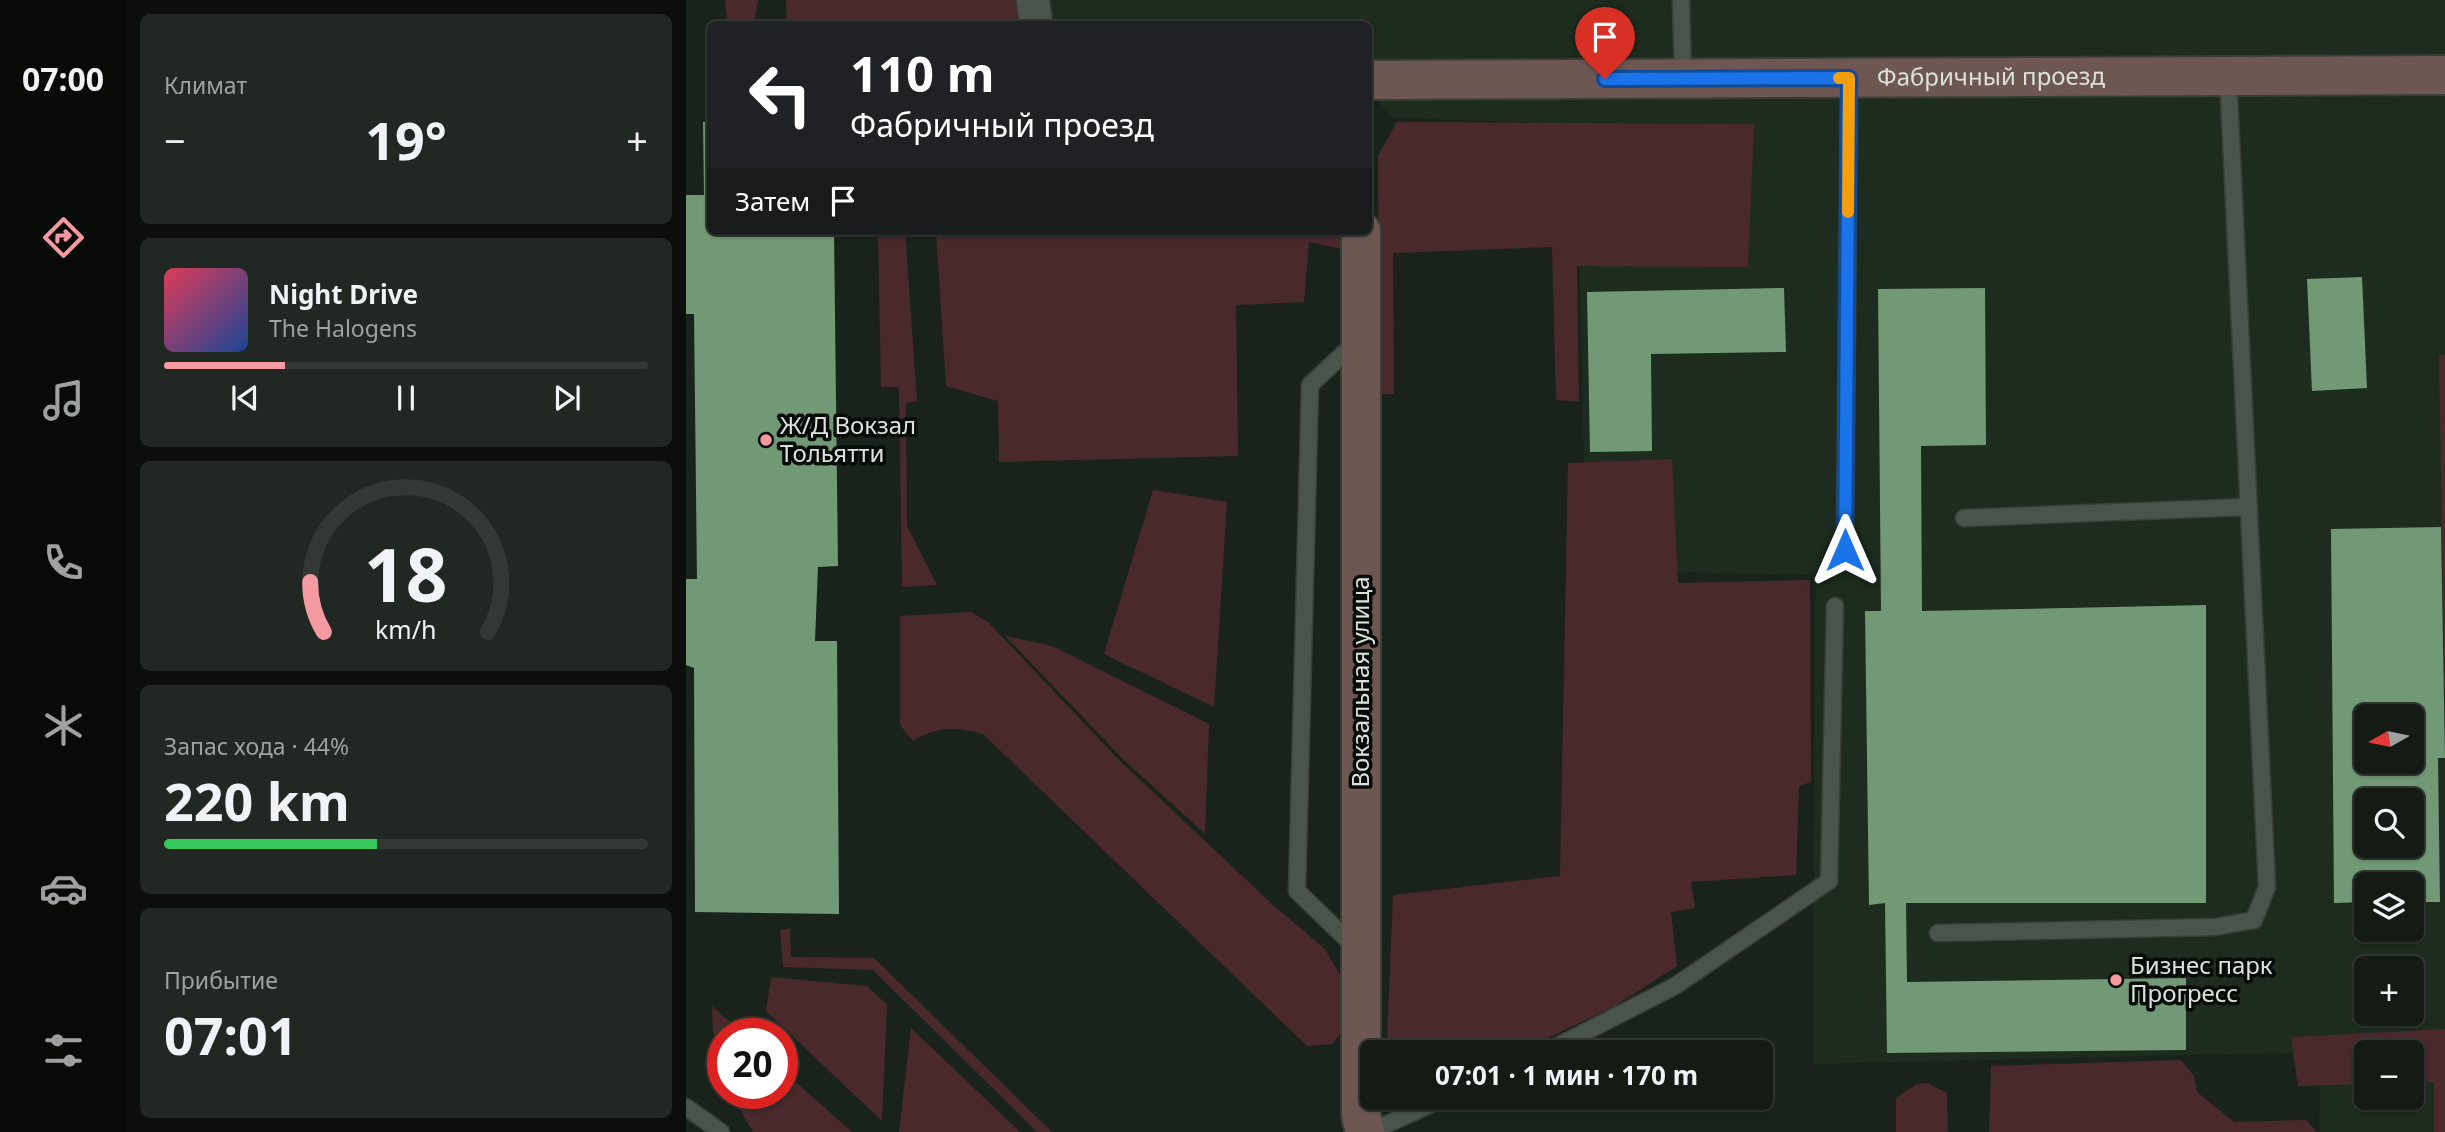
<!DOCTYPE html>
<html lang="ru">
<meta charset="utf-8">
<style>
:root{--surface:#141a14;--page:#212722;--text:#f1f3f6;--muted:#9da1a0;--line:#333834;--accent:#f49aa0}
body{margin:0;font-family:"Noto Sans",sans-serif;background:var(--page);color:var(--text);height:100vh;display:flex;flex-direction:column;font-size:26px;white-space:nowrap}
*{box-sizing:border-box;margin:0}
p{font-size:23px;color:var(--muted)}
.icon{flex:none;width:38px;height:38px;fill:none;stroke:currentColor;stroke-width:2;stroke-linecap:round;stroke-linejoin:round}
.map{position:relative;flex:1;overflow:hidden}
.details{display:flex;flex-direction:column;gap:14px;padding:14px;background:#0b0e0b;width:560px}
.details>*{flex:none}
.banner{position:absolute;left:21px;top:21px;width:665px;height:214px;border-radius:10px;box-shadow:0 2px 5px #0004,0 0 0 2px var(--line);background:#202124;color:#fff;overflow:hidden}
.needle{width:46px;rotate:261deg}
.fabs{position:absolute;left:1668px;top:704px;display:grid;gap:14px}
.fabs a{display:grid;place-items:center;width:70px;height:70px;border-radius:10px;background:var(--surface);box-shadow:0 2px 5px #0004,0 0 0 2px var(--line);font-size:35px}
.speed{position:absolute;left:21px;top:1018px;display:flex;gap:14px;font-size:35px;font-weight:700;text-align:center}
.speed>*{display:grid;place-content:center;width:91px;height:91px;border-radius:50%;background:var(--surface);box-shadow:0 2px 5px #0004,0 0 0 2px var(--line);line-height:1}
.speed .limit{border:10px solid #d22;background:#fff;color:#111}
.pin{position:absolute;display:grid;place-items:center;width:60px;height:60px;color:#fff;margin:-72px -30px;border-radius:50% 50% 50% 0;rotate:-45deg;box-shadow:0 0 7px #0007}
.pin .icon{rotate:45deg}
.me{position:absolute;width:77px;margin:-38px;rotate:0deg;stroke-linejoin:round;filter:drop-shadow(0 0 5px #0008)}
.turn{display:flex;align-items:center;gap:24px;height:147px;padding:0 28px;font-size:32px}
.turn .icon{width:91px;height:91px;stroke-width:2.5}
.turn b{display:block;font-size:49px;line-height:60px}
.then{display:flex;align-items:center;height:66px;padding:0 28px;background:#0003;gap:14px;font-size:26px}
.big{font-size:52px;font-weight:700;line-height:1.1}
.details .tile{flex:1;display:flex;flex-direction:column;justify-content:center;gap:10px;min-width:0;padding:0 24px;border-radius:10px;background:var(--page)}
.details .dial{align-items:center;gap:0}
.dial svg{height:182px;overflow:visible;fill:none;stroke:var(--line);stroke-width:7;stroke-linecap:round;text-anchor:middle}
.dial text{fill:var(--text);stroke:none}
.song{display:flex;align-items:center;gap:21px}
.cover{width:84px;height:84px;border-radius:10px;background:linear-gradient(135deg,hsl(350 70% 55%),hsl(220 70% 35%))}
.played{height:7px;border-radius:4px;background:linear-gradient(90deg,var(--accent) 25%,var(--line) 25%)}
.keys{display:flex;justify-content:space-around;direction:ltr}
.heat{display:flex;justify-content:space-between;align-items:center;font-size:38px;direction:ltr}
.charge{height:10px;border-radius:5px;background:linear-gradient(90deg,#34c759 44%,var(--line) 0)}
.trip{position:absolute;left:674px;top:1040px;width:413px;height:70px;border-radius:10px;background:var(--surface);box-shadow:0 2px 5px #0004,0 0 0 2px var(--line);font-weight:700;line-height:70px;text-align:center}
main{display:flex;flex:1;min-height:0}
.tab-bar{display:flex;flex-direction:column;width:126px;justify-content:space-around;align-items:center;background:#080a08;color:var(--muted)}
.tab-bar .icon{width:49px;height:49px}
.tab-bar .on{color:var(--accent)}
.tab-bar b{font-size:32px;color:var(--text)}
.map>svg:first-child{display:block}
.built{fill:#1e2c1f;fill-rule:evenodd}
.green{fill:#49292b}
.building{fill:#729975;fill-rule:evenodd}
.lines{fill:none;stroke-linecap:round;stroke-linejoin:round}
.lane-casing{stroke:#383f39;stroke-width:19}
.street-casing{stroke:#383f39;stroke-width:35}
.secondary-casing{stroke:#383f39;stroke-width:42}
.lane{stroke:#49544a;stroke-width:16}
.street{stroke:#49544a;stroke-width:32}
.secondary{stroke:#6e5753;stroke-width:38}
.route-casing{stroke:#114b97;stroke-width:18}
.route{stroke:#1a73e8;stroke-width:12}
.slow{stroke:#f59e0b;stroke-width:12}
.poi-dot{fill:#f49aa0;stroke:#070b08;stroke-width:2.5}
.labels{text-anchor:middle;stroke-width:7;stroke-linejoin:round;paint-order:stroke}
.street-label{font-size:24px;fill:#dbe1db;stroke:#070b08}
.poi-label{font-size:24px;fill:#dbe1db;stroke:#070b08;text-anchor:start}
</style>
<main>
<nav class="tab-bar">
<b>07:00</b>
<svg class="icon on" aria-label="directions" viewBox="0 0 24 24"><path d="M12 3l9 9-9 9-9-9zM9 14v-3h6M13 9l2 2-2 2"/></svg>
<svg class="icon" aria-label="music" viewBox="0 0 24 24"><path d="M9 18V5l10-2v13"/><circle cx="6" cy="18" r="3"/><circle cx="16" cy="16" r="3"/></svg>
<svg class="icon" aria-label="phone" viewBox="0 0 24 24"><path d="M5 4h4l2 5-3 2q2 4 5 5l2-3 5 2v4C11 20 4 13 5 4z"/></svg>
<svg class="icon" aria-label="climate" viewBox="0 0 24 24"><path d="M12 3v18M4 7l16 10M4 17L20 7"/></svg>
<svg class="icon" aria-label="car" viewBox="0 0 24 24"><path d="M5 17H2v-5l4-1 3-4h7l3 4 3 1v5h-3M9 17h6M6 11h13"/><circle cx="7" cy="17" r="2"/><circle cx="17" cy="17" r="2"/></svg>
<svg class="icon" aria-label="filters" viewBox="0 0 24 24"><path d="M4 7h16M4 17h16"/><circle cx="9" cy="7" r="2"/><circle cx="15" cy="17" r="2"/></svg>
</nav>
<section class="details">
<div class="tile"><p>Климат</p>
<div class="heat"><a>−</a><b class="big">19°</b><a>+</a></div>
</div>
<div class="tile">
<div class="song"><i class="cover"></i><div><b>Night Drive</b><p>The Halogens</p></div></div>
<div class="played"></div>
<div class="keys"><svg class="icon" aria-label="previous" viewBox="0 0 24 24"><path d="M18 5L8 12l10 7zM5 5v14"/></svg><svg class="icon" aria-label="pause" viewBox="0 0 24 24"><path d="M8 5v14M16 5v14"/></svg><svg class="icon" aria-label="next" viewBox="0 0 24 24"><path d="M6 5l10 7-10 7zM19 5v14"/></svg></div>
</div>
<div class="tile dial"><svg viewBox="0 0 100 80">
<path d="M14 69A42 42 0 1 1 86 69"/>
<path d="M14 69A42 42 0 0 1 8 47" stroke="#f49aa0"/>
<text x="50" y="56" font-size="32" font-weight="700">18</text>
<text x="50" y="72" font-size="11">km/h</text>
</svg></div>
<div class="tile"><p>Запас хода · 44%</p><b class="big">220 km</b><div class="charge"></div></div>
<div class="tile"><p>Прибытие</p><b class="big">07:01</b></div>
</section>
<div class="map">
<svg width="1759" height="1132" viewBox="0 0 1759 1132">
<rect width="100%" height="100%" fill="#1a231b"/>
<!-- built -->
<path class="built" d="M131,0h1628v1132h-126l2,-80 -508,12 2,-489 -229,-5 -9,-446 -183,-6 -25,-27 -1,-67h-551zM1680,716h46v45h-46zM1680,800h46v45h-46zM1680,884h46v45h-46zM1680,968h46v45h-46zM1680,1052h46v45h-46z"/>
<!-- green -->
<g class="green">
<polygon points="39,0 72,0 68,24 42,24"/>
<polygon points="100,0 333,0 334,24 101,24"/>
<polygon points="711,122 1068,124 1062,267 891,266 893,402 870,400 866,247 707,253 708,394 694,394 692,156"/>
<polygon points="192,231 219,231 231,401 220,403 221,526 251,585 216,587 213,387 195,387"/>
<polygon points="250,231 656,231 656,249 623,242 618,302 550,305 552,456 313,462 312,401 260,386"/>
<polygon points="1753,355 1759,355 1759,713"/>
<polygon points="986,459 992,583 1124,580 1125,782 1113,786 1110,875 1005,882 1009,908 985,912 991,966 929,1006 832,1052 704,1052 701,1039 707,895 874,876 882,463"/>
<polygon points="467,490 541,502 528,707 418,654"/>
<path d="M285,612l17,10 131,138 155,146 51,43 18,31 3,45 -13,19 -26,2 -324,-312c-28,-7 -45,-8 -70,7l-13,-16v-109z"/>
<polygon points="319,636 366,646 523,724 519,834 437,759"/>
<polygon points="104,928 105,957 188,958 366,1132 351,1132 187,970 97,967 94,930"/>
<polygon points="85,977 181,986 201,1005 196,1121 80,1011"/>
<polygon points="26,1006 57,1034 37,1034 37,1065 27,1031"/>
<polygon points="225,1028 334,1132 213,1132"/>
<polygon points="1759,1029 1759,1132 1748,1132 1748,1082 1726,1082 1726,1052 1680,1052 1680,1084 1612,1086 1605,1037"/>
<polygon points="1495,1060 1508,1076 1511,1092 1548,1122 1620,1120 1631,1132 1303,1132 1305,1066"/>
<polygon points="96,1070 166,1132 67,1132 45,1094 96,1094"/>
<polygon points="1241,1083 1261,1093 1262,1132 1210,1132 1210,1098 1231,1084"/>
</g>
<!-- building -->
<g class="building">
<polygon points="17,122 24,122 24,231 148,231 152,566 132,567 129,641 151,641 153,914 9,912 8,668 0,665 0,579 11,579 8,314 0,314 0,195 18,195"/>
<polygon points="1676,277 1681,388 1626,391 1621,279"/>
<polygon points="1098,288 1100,352 965,354 966,451 904,452 901,292"/>
<polygon points="1299,288 1300,445 1235,446 1236,611 1520,605 1520,903 1220,903 1221,982 1500,978 1500,1050 1201,1053 1199,903 1183,905 1179,611 1195,611 1192,289"/>
<path d="M1755,527l4,231h-7l2,144h-28v-18h-46v18l-32,1 -3,-374zM1680,716h46v45h-46zM1680,800h46v45h-46z"/>
</g>
<g class="lines">
<defs>
<g id="lane">
<polyline points="995,0 997,79"/>
<polyline points="1278,518 1562,507"/>
<polyline points="1159,549 1163,78"/>
<polyline points="1252,933 1529,927 1568,920 1581,887 1542,76"/>
<polyline points="670,948 611,891 624,385 671,341"/>
<polyline points="860,1052 989,986 1143,881 1149,606"/>
<polyline points="0,1107 35,1132"/>
<polyline points="684,1132 760,1097"/>
</g>
<polyline id="street" points="347,0 350,24"/>
<g id="secondary">
<path id="s1" d="M682,80l1077,-5"/>
<polyline points="675,231 675,1115 679,1132"/>
</g>
</defs>
<!-- lane casing -->
<use href="#lane" class="lane-casing"/>
<!-- street casing -->
<use href="#street" class="street-casing"/>
<!-- secondary casing -->
<use href="#secondary" class="secondary-casing"/>
<!-- lane -->
<use href="#lane" class="lane"/>
<!-- street -->
<use href="#street" class="street"/>
<!-- secondary -->
<use href="#secondary" class="secondary"/>
</g>
<g class="lines">
<defs>
<polyline id="route" points="919,79 1163,78 1159,550"/>
</defs>
<!-- route casing -->
<use href="#route" class="route-casing"/>
<!-- route -->
<use href="#route" class="route"/>
<!-- slow -->
<polyline class="slow" points="1153,78 1163,78 1162,212"/>
</g>
<!-- markers -->
<g class="poi-dot">
<circle cx="80" cy="440" r="7"/>
<circle cx="1430" cy="980" r="7"/>
</g>
<g class="labels">
<!-- street labels -->
<g class="street-label">
<text dy="8" stroke="none"><textPath href="#s1" startOffset="623">Фабричный проезд</textPath></text>
<text transform="translate(675 682) rotate(-90)" y="8">Вокзальная улица</text>
</g>
<!-- poi labels -->
<g class="poi-label">
<text x="94" y="434">Ж/Д Вокзал<tspan x="94" dy="28">Тольятти</tspan></text>
<text x="1444" y="974">Бизнес парк<tspan x="1444" dy="28">Прогресс</tspan></text>
</g>
</g>
</svg>
<div class="fabs">
<a><svg class="needle" viewBox="-14 -14 28 28"><path d="M0-13l5 13h-10z" fill="#e53935"/><path d="M0 13l5-13h-10z" fill="#9da1a0"/></svg></a>
<a><svg class="icon" aria-label="search" viewBox="0 0 24 24"><circle cx="10" cy="10" r="6"/><path d="M15 15l6 6"/></svg></a>
<a><svg class="icon" aria-label="layers" viewBox="0 0 24 24"><path d="M12 4l9 5-9 5-9-5zM3 14l9 5 9-5"/></svg></a>
<a>+</a>
<a>−</a>
</div>
<div class="speed"><div class="limit">20</div></div>
<div class="pin" style="left:919px;top:79px;background:#d93025"><svg class="icon" aria-label="arrive" viewBox="0 0 24 24"><path d="M6 21V4h12l-3 4 3 4H6"/></svg></div>
<svg class="me" style="left:1159px;top:550px" viewBox="-20 -20 40 40"><path d="M0-17L14 15 0 8-14 15z" fill="#1a73e8" stroke="#fff" stroke-width="4"/></svg>
<div class="trip">07:01 · 1 мин · 170 m</div>
<div class="banner">
<div class="turn"><svg class="icon" aria-label="left" viewBox="0 0 24 24"><path d="M17 20v-9H6M10 6l-5 5 5 5"/></svg><div><b>110 m</b>Фабричный проезд</div></div>
<div class="then">Затем<svg class="icon" aria-label="arrive" viewBox="0 0 24 24"><path d="M6 21V4h12l-3 4 3 4H6"/></svg></div>
</div>
</div>
</main>
